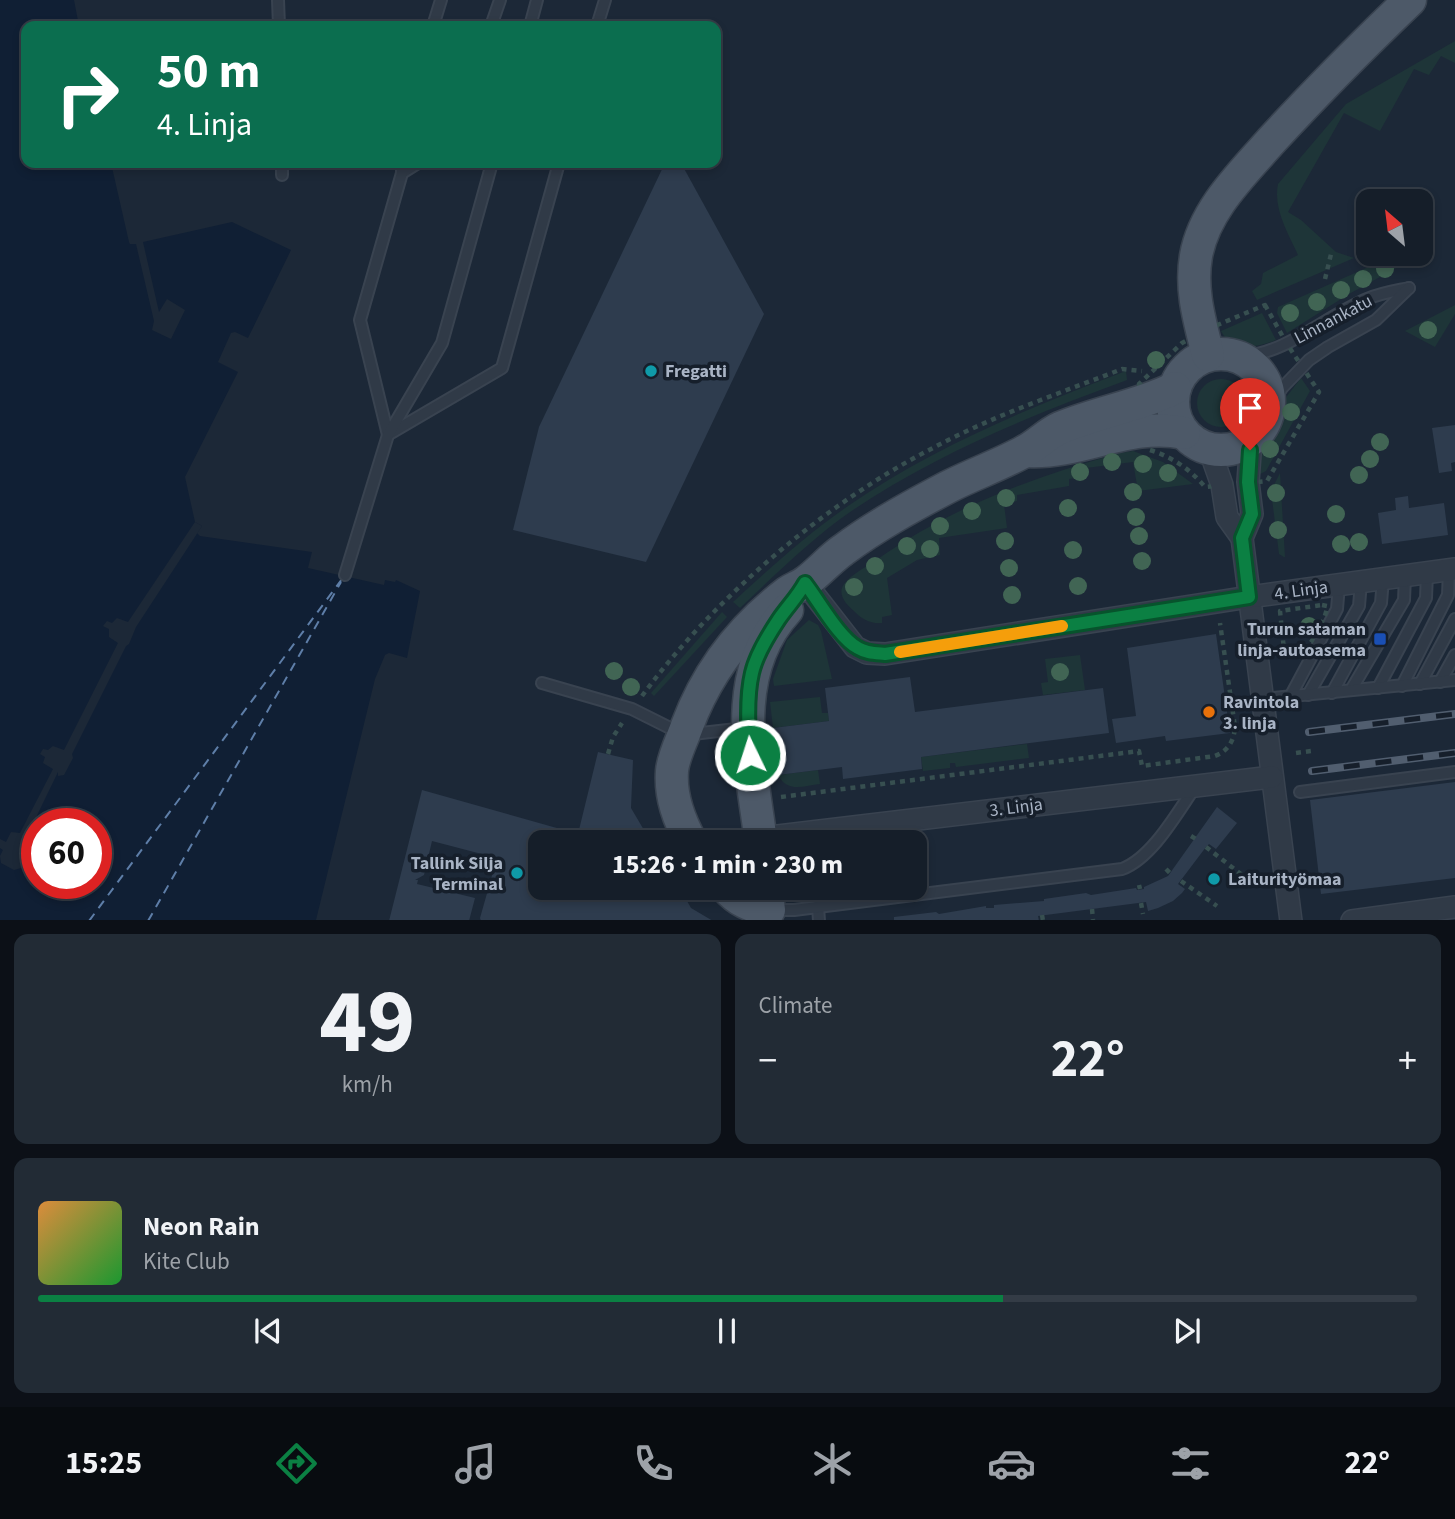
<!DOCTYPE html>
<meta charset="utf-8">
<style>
:root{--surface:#151e29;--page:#222b35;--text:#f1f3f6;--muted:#9da2a8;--line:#343c46;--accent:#0b8043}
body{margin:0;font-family:"Source Sans 3",sans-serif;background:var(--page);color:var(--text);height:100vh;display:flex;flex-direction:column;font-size:26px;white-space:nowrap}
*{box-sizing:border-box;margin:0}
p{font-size:23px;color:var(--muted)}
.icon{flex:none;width:38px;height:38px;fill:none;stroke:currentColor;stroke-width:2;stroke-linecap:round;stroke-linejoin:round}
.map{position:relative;height:920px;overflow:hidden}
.sheet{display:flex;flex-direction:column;gap:14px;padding:14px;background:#0c1017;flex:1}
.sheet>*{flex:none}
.hud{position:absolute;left:21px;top:21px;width:700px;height:147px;border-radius:14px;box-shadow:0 4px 10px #0003,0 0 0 2px var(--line);background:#0b6e4f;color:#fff;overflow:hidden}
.needle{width:46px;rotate:332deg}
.controls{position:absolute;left:1356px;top:189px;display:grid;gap:14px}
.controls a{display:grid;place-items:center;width:77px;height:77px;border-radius:14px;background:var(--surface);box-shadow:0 4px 10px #0003,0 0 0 2px var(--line);font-size:35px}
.speed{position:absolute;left:21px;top:808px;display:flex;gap:14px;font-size:35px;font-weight:700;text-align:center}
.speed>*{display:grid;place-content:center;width:91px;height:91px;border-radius:50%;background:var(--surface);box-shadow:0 4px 10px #0003,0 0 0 2px var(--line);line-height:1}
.speed .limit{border:10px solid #d22;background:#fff;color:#111}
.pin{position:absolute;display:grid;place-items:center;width:60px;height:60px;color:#fff;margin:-72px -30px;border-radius:50% 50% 50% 0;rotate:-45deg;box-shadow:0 0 7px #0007}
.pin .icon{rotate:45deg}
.me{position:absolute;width:77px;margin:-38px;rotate:356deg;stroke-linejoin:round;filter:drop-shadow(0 0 5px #0008)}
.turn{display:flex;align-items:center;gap:24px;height:147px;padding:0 21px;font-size:32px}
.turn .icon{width:91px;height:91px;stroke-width:2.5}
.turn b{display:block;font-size:49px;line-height:60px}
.big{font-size:52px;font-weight:700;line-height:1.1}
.sheet .widget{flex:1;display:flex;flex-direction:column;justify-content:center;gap:10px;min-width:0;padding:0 24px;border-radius:14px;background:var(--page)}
.sheet .dial{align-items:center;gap:0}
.dial b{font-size:91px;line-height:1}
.song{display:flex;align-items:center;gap:21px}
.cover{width:84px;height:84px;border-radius:10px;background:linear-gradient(135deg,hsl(30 70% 55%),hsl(130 70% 35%))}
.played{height:7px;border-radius:4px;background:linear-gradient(90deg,var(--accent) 70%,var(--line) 70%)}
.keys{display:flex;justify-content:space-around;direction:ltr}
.heat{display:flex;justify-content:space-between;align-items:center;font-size:38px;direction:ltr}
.sheet .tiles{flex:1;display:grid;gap:14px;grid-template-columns:1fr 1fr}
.widget:last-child{grid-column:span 2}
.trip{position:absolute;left:528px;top:830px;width:399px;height:70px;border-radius:14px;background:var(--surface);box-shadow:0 4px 10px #0003,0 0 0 2px var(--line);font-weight:700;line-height:70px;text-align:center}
.menu{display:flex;height:112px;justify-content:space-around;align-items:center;background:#080c10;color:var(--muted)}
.menu .icon{width:49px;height:49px}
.menu .selected{color:var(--accent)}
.menu b{font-size:32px;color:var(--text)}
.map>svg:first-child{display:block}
.green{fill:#1e3538}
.water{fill:#101f34;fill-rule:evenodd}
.pier{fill:#1c2837}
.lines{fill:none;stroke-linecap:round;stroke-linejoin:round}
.ferry{stroke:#5e7ea8;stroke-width:2;stroke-dasharray:9 7;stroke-linecap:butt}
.building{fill:#2e3c4e}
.lane-casing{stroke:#394350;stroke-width:14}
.street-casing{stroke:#394350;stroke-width:24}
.primary-casing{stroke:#394350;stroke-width:35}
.path{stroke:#374f50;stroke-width:4.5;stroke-dasharray:5 5;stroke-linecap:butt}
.lane{stroke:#303a47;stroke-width:10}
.street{stroke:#303a47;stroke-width:21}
.primary{stroke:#4d5968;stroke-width:32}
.rail-casing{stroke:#515e6f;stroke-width:8}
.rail{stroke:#161f2b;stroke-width:5;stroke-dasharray:16;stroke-linecap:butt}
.tree{fill:#416554}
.route-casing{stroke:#07532c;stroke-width:18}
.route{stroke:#0b8043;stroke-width:12}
.slow{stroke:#f59e0b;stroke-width:12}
.culture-dot{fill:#0f9aa8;stroke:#161f2b;stroke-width:2.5}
.transit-dot{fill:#1a4fb4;stroke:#161f2b;stroke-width:2.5}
.food-dot{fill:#e8710a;stroke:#161f2b;stroke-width:2.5}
.labels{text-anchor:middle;stroke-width:7;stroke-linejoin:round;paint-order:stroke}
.street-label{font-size:18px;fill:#a9b4c5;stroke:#161f2b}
.poi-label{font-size:18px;font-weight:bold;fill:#a9b4c5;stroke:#161f2b;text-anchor:start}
</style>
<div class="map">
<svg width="1455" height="921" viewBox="0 0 1455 921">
<rect width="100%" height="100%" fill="#1c2837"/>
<!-- green -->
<g class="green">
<path d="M1455,41v22l-14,-7 -12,19 -15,-6 -34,62 -36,-18 -56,99 13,8 35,32 18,6 -97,42 -5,-9 9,-7 2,-11 35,-18c-10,-22 -25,-46 -20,-71l68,-80z"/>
<polygon points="1432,239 1432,245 1429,250 1349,294 1287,333 1277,313 1278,307 1398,254 1421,254 1421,244"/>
<polygon points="1455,305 1455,314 1435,347 1405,331"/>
<path d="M1262,313l14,27c-20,8 -44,13 -55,-9z"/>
<path d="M1126,371l1,9c-95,35 -189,73 -274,130 -41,28 -77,64 -113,98l-7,-6c37,-34 73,-67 115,-96 84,-58 182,-99 278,-135z"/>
<polygon points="1301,378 1310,391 1266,471 1256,476 1258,455 1276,425 1284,400"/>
<circle cx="1221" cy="403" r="24"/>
<path d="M1133,451l30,11 30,22 -55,7 -5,-29 -47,6 1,8 -18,3v7l-52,9v6l-13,3 3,24 -68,10 1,17 -23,5 -30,18 5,37 -10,2v6c-11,1 -21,-4 -28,-12 -6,-5 -15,-14 -12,-23 4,-11 24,-21 33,-27 76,-54 156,-83 245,-108z"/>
<polygon points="1280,473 1285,557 1284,557 1279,554 1271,491"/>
<polygon points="722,612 727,617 654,696 651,693"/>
<polygon points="809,620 818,625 821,631 832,679 774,686 773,679 787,640"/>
<polygon points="1080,655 1085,690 1043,695 1041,683 1048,682 1045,659"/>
<polygon points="820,697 822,713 828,713 829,721 773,728 770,702"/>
<polygon points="1027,744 1029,758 956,767 955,763 950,763 950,768 923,771 921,757"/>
<path d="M818,770l2,14c-16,2 -33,9 -42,-9z"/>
</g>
<!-- water -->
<path class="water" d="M0,0h74l5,26h-53v137h85l18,79 1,2h6l18,77 -2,9 19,9 14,-29 -18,-11 -8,13 -16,-70 89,-20 59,28 -43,88 -13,-6 -4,1 -13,29 20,10 -53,105 10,45 7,4 -5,7 3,3 112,16 -4,16 76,17 1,-5 10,2 1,-2 24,11 -13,67 -18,-5 -4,2 -10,24 -59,241 -316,1zM37,824h59v60h-59z"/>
<!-- pier -->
<polygon class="pier" points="195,522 202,526 136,627 129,644 126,646 72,754 73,758 64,775 58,776 58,772 27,836 34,843 21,868 14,870 1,863 0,856 3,850 0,848 0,839 6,842 11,832 20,833 53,769 43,763 45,757 40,754 43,749 48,750 53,746 64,750 118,643 109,637 109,629 103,626 107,621 112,623 117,618 128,622"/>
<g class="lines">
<!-- ferry -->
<g class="ferry">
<polyline points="89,921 342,579"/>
<polyline points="148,921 341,582"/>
</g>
</g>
<!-- building -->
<g class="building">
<polygon points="665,163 681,163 764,314 646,562 513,530 539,427"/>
<polygon points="1455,425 1455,462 1451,463 1452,471 1439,473 1432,428"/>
<polygon points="1408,496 1409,508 1444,503 1448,535 1382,544 1378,513 1396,510 1395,498"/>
<polygon points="1216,634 1230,733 1166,741 1165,736 1116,743 1112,719 1136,716 1127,648"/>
<polygon points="910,677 915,712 1103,688 1109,733 921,757 922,769 843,779 842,767 778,775 773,728 829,721 825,688"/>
<polygon points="598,752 633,760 631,808 651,842 541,842 541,887 679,887 691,908 713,921 481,921 480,918 497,858 432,841 424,875 415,880 418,880 417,884 475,898 469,921 389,921 422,790 578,834"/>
<polygon points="1455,782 1455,878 1321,894 1310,800"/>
<polygon points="1217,807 1237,823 1216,849 1209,844 1206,847 1178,884 1185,889 1182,893 1173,901 1158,908 1148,911 1146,902 1038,916 1039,921 894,921 894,917 936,912 939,914 986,906 986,908 994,908 994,905 1044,901 1044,899 1086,893 1091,895 1136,888 1137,890 1144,889 1144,887 1168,876"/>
</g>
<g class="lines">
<defs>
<g id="lane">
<polyline points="278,0 279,26"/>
<polyline points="433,26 441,0"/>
<polyline points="491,26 500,0"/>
<polyline points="530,26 537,0"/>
<polyline points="597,26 605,0"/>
<polyline points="282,163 282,175"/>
<polyline points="402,173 418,163"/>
<path d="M1240,357c48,-4 84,-40 127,-58 14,-6 28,-8 42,-11"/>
<polyline points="1269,408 1282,388 1309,360 1328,347 1376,320 1409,288"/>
<polyline points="391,433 502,368 559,163"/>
<polyline points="388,435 360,320 402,173 402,163"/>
<polyline points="345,575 388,435 442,343 492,163"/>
<polyline points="1440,682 1455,655"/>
<polyline points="542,683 632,709 684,735 745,728"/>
<polyline points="1420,684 1455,619"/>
<polyline points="1402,686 1448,595 1449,570"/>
<polyline points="1378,688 1426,598 1427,573"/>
<polyline points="1351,690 1404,600 1405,576"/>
<polyline points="1332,693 1381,603 1383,579"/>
<polyline points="1308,695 1359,606 1361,582"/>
<polyline points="1290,697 1337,609 1339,585"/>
<polyline points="1262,699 1455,680"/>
<polyline points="1300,792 1455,772"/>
<polyline points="818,906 819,921"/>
<path d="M773,910h21l328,-41c30,-11 55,-56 73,-82"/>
</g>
<g id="street">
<polyline points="1251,440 1248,482 1252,514 1242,538 1291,921"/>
<polyline points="1209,448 1222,485 1227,517 1242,538"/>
<polyline points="805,583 855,647 867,653 885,654 1249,597 1455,569"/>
<polyline points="760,838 1272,777"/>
<polyline points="1352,921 1455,907"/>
</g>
<g id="primary">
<circle cx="1221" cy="402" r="48"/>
<path d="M1208,355c-8,-33 -18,-65 -12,-99 8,-46 46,-82 75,-115 45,-49 91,-95 139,-141"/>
<path d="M1028,451c54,3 102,-30 156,-18"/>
<path d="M691,842c-12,-22 -21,-45 -19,-71 1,-14 10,-31 15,-45 20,-54 55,-99 101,-134 6,-4 13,-6 19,-11 12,-9 23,-22 36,-31 32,-24 69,-44 105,-63 25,-13 52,-22 77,-36 12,-6 22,-17 35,-23 38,-16 79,-22 115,-40"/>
<path d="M761,842c-10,-78 -33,-168 26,-232"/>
<path d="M726,887c12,14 25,19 43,23l-3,-23"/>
</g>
</defs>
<!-- lane casing -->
<use href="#lane" class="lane-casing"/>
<!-- street casing -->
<use href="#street" class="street-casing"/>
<!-- primary casing -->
<use href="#primary" class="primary-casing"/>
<!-- path -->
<g class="path">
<polyline points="1325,279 1332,250"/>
<path d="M1265,305l22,39 32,48 -52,89 -62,6c-15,-18 -33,-30 -55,-37l-11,-66 43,-41 33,-17z"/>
<path d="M1322,605l5,1c0,10 -13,34 -20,41 -6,6 -15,4 -23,3l-4,-39z"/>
<path d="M642,696c71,-97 182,-192 289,-247 61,-33 127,-55 191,-80l20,2"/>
<polyline points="1296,753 1311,751"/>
<polyline points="608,754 613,737 622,723"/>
<path d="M781,797l358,-46 3,15 73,-10c13,-5 19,-15 20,-29l-15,-104"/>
<polyline points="1191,836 1196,839"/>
<polyline points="1206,847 1251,882"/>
<polyline points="1166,869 1170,873"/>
<polyline points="1181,881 1217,906"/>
<polyline points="1139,885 1140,889"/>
<polyline points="1141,903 1143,914"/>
<polyline points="1092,909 1093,920"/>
<polyline points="1042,915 1043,921"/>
</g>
<!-- lane -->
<use href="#lane" class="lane"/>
<!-- street -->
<use href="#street" class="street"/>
<!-- primary -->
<use href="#primary" class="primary"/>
<defs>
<g id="rail">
<polyline points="1309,732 1455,714"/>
<polyline points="1312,771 1455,753"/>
</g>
</defs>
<!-- rail casing -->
<use href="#rail" class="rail-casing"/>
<!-- rail -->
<use href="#rail" class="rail"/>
</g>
<!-- trees -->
<g class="tree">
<circle cx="1385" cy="269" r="9"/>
<circle cx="1363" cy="279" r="9"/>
<circle cx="1341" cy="290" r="9"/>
<circle cx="1317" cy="302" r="9"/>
<circle cx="1290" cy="313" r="9"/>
<circle cx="1428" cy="330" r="9"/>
<circle cx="1156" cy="360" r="9"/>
<circle cx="1291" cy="412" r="9"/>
<circle cx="1380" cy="442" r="9"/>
<circle cx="1270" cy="449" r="9"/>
<circle cx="1370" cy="459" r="9"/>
<circle cx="1112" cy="462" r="9"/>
<circle cx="1143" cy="464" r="9"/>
<circle cx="1080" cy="472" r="9"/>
<circle cx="1168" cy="473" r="9"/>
<circle cx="1359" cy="475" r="9"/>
<circle cx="1133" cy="492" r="9"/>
<circle cx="1276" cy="493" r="9"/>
<circle cx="1006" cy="498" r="9"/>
<circle cx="1068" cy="508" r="9"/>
<circle cx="972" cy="511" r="9"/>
<circle cx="1336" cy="514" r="9"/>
<circle cx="1136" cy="517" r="9"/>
<circle cx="940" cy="526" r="9"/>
<circle cx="1278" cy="530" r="9"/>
<circle cx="1139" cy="536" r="9"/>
<circle cx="1005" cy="541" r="9"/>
<circle cx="1359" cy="542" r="9"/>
<circle cx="1341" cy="544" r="9"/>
<circle cx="907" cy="546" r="9"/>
<circle cx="930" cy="549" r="9"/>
<circle cx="1073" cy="550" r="9"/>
<circle cx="1142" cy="561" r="9"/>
<circle cx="875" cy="566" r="9"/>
<circle cx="1009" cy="568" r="9"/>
<circle cx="1078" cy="586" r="9"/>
<circle cx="854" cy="587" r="9"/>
<circle cx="1012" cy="595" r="9"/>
<circle cx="1309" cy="626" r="9"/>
<circle cx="614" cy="671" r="9"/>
<circle cx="1060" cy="672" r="9"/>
<circle cx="631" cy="687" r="9"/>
</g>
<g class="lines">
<defs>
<path id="route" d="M750,755c-2,-25 -4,-57 2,-82 4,-18 17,-39 27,-54 9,-13 19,-23 26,-36 14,18 34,55 53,65 8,5 17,5 27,6l364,-57 -7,-59 10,-24 -4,-32 2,-32"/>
</defs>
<!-- route casing -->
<use href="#route" class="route-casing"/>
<!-- route -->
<use href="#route" class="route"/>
<!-- slow -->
<polyline class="slow" points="900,652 1062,626"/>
</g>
<!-- markers -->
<g class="culture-dot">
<circle cx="651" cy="371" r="7"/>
<circle cx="517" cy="873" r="7"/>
<circle cx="1214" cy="879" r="7"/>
</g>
<rect class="transit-dot" x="1373" y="632" width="14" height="14" rx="3.5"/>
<circle class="food-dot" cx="1209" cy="712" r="7"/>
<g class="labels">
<!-- street labels -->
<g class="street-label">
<text transform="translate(1333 319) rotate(-28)" y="6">Linnankatu</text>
<text transform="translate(1301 590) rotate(-8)" y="6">4. Linja</text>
<text transform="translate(1016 807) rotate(-7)" y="6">3. Linja</text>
</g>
<!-- poi labels -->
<g class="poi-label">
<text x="665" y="377">Fregatti</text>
<text x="1366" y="635" text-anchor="end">Turun sataman<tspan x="1366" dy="21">linja-autoasema</tspan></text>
<text x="1223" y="708">Ravintola<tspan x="1223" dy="21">3. linja</tspan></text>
<text x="503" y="869" text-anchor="end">Tallink Silja<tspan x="503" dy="21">Terminal</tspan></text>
<text x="1228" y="885">Laiturityömaa</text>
</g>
</g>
</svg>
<div class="controls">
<a><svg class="needle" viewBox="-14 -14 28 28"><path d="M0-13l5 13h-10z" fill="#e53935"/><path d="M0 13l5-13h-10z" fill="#9da2a8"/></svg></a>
</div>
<div class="speed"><div class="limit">60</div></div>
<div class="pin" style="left:1250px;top:450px;background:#d93025"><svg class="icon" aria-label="arrive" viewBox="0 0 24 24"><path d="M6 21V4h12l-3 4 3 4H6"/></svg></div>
<svg class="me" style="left:750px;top:755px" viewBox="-20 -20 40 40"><circle r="17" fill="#0b8043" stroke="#fff" stroke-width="3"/><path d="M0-11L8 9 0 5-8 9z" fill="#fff"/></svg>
<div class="trip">15:26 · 1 min · 230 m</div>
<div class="hud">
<div class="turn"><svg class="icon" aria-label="right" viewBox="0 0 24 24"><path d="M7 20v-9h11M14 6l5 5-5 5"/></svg><div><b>50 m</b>4. Linja</div></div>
</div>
</div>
<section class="sheet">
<div class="tiles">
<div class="widget dial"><b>49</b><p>km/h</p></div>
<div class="widget"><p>Climate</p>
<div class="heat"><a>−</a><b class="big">22°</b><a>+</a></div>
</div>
<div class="widget">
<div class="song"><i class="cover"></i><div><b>Neon Rain</b><p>Kite Club</p></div></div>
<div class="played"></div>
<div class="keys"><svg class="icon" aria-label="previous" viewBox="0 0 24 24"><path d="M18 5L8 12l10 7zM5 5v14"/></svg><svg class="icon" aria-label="pause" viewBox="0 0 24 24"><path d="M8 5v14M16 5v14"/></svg><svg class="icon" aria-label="next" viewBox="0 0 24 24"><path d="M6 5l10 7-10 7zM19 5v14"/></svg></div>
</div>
</div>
</section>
<nav class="menu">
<b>15:25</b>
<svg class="icon selected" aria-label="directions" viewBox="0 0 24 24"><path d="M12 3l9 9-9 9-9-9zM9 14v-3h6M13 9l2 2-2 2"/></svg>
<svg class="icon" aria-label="music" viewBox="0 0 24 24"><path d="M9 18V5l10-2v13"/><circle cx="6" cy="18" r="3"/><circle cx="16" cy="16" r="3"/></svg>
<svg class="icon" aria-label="phone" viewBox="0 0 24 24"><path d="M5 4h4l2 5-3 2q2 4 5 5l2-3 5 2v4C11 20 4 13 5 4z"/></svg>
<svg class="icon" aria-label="climate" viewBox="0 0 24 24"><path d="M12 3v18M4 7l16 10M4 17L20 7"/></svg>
<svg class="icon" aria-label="car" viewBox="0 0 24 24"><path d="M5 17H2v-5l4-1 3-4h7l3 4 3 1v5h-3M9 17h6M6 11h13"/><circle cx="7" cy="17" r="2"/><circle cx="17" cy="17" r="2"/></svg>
<svg class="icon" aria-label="filters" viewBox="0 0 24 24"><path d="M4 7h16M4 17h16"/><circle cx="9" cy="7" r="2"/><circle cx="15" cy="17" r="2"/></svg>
<b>22°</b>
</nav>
